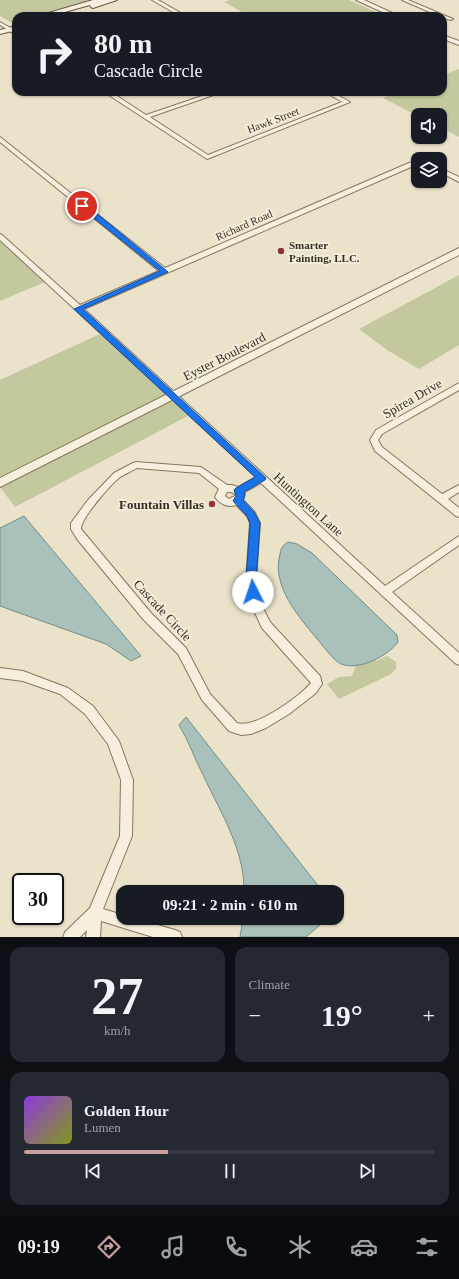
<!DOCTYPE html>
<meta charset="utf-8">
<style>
:root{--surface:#171b24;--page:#242831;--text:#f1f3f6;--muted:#9ea1a6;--line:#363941;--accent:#c59ea0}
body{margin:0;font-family:Georgia,serif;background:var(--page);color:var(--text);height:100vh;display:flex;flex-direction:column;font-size:15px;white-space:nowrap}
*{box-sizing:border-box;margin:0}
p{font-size:13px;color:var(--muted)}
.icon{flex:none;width:22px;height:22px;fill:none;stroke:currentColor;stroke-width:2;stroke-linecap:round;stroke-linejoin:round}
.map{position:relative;height:937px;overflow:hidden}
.details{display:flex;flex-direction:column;gap:10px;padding:10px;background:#0d0f14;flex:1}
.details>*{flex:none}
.banner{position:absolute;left:12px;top:12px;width:435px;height:84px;border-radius:12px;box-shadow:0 1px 3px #0004;background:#171b24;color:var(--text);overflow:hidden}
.fabs{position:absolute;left:411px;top:108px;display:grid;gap:8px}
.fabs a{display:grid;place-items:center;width:36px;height:36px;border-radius:8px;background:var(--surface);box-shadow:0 1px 3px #0004;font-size:20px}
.speed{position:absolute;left:12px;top:873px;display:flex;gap:8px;font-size:20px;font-weight:700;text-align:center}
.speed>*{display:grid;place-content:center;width:52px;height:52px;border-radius:50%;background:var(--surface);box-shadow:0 1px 3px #0004;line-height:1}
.speed .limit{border:2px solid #111;border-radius:6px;background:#fff;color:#111}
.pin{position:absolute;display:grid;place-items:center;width:34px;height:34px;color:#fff;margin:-17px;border:2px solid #fff;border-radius:50%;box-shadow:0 1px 4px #0007}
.me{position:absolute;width:44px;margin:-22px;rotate:356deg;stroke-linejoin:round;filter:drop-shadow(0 0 3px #0008)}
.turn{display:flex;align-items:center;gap:14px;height:84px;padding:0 16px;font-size:18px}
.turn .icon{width:52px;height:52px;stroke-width:2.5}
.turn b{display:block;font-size:28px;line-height:34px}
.big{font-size:30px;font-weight:700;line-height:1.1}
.details .card{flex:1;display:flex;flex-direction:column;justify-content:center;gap:6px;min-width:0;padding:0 14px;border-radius:12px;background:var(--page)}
.details .dial{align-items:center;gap:0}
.dial b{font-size:52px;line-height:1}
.song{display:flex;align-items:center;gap:12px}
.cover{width:48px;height:48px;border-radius:6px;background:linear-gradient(135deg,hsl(270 70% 55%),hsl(70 70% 35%))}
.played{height:4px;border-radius:2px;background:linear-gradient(90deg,var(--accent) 35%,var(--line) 35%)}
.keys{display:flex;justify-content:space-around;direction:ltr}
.heat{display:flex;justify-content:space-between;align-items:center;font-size:22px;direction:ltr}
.details .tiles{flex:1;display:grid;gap:10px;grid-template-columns:1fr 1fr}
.card:last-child{grid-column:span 2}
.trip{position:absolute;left:116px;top:885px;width:228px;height:40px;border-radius:12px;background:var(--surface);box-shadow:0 1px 3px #0004;font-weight:700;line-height:40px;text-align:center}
.tabs{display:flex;height:64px;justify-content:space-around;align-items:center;background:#090b0e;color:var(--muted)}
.tabs .icon{width:28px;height:28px}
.tabs .current{color:var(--accent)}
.tabs b{font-size:18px;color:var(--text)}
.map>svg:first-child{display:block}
.green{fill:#c3c89f}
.water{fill:#aac0ba;stroke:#718e87}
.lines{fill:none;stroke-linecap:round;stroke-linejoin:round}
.minor-casing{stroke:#867560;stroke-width:2}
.tertiary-casing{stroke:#867560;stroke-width:2}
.secondary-casing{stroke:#685643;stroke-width:2}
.minor{fill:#f6efdd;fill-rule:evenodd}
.tertiary{fill:#f6efdd;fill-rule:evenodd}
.secondary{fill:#f6efdd;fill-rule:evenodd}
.route{fill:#1a73e8;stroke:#114b97}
.poi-dot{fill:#903736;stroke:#f3ecd9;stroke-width:1.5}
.labels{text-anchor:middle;stroke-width:4;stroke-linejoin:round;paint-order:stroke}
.far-street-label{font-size:11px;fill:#382d22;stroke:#f3ecd9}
.far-poi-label{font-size:11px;font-weight:bold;fill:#382d22;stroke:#f3ecd9;text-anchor:start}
.street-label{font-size:13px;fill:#382d22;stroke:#f3ecd9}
.poi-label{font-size:13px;font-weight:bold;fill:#382d22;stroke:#f3ecd9;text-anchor:end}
</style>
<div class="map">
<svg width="459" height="937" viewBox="0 0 459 937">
<rect width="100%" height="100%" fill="#ebe2ca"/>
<!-- green -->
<g class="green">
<polygon points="0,0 92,0 33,16 16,16 16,21 10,22 0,16"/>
<polygon points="230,0 349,0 385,16 249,16 224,2"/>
<polygon points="459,69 459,137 440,127 440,115 418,116 383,98 398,92 443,92 443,75"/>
<polygon points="0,240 45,282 0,301"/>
<polygon points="459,275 459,345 419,369 387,350 359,329"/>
<polygon points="100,334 167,396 0,479 0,380"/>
<polygon points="172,401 188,416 15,507 0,487"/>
<polygon points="387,656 396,662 396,669 391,674 339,699 327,684 339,677 352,676 356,665 370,658 377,661"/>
</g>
<!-- water -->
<g class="water">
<polygon points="24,516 141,656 131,661 106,644 0,606 0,528"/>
<path d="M288,542l9,2 15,9 85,82 1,7c-10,14 -39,29 -57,22 -7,-3 -18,-18 -23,-24 -19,-23 -47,-54 -38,-86 1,-6 3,-9 8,-12z"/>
<path d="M186,717l137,175h-79c1,-41 -23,-79 -40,-115 -9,-17 -15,-36 -25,-52z"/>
<polygon points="243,918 328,918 306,937 240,937"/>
</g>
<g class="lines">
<defs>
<g id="minor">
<polygon points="152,0 158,0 186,16 180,16"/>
<polygon points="402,0 408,0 453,19 451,20 443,18 443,16 439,16"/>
<polygon points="0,22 16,31 16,35 0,25"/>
<polygon points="104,92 111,92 146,115 214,92 222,92 150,117 208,155 342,102 325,92 332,92 350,102 207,159"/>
<path d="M0,137l165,131 244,-105 9,-3v4l-334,145 301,277 74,-50v9l-67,47 67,61v12l-4,-2 -194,-180 -16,9 -2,8 11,11 6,12 -4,58 4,21 10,20 50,54 2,8 -6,9 -27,21 -23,14 -15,6 -10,1 -12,-4 -27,-31 -24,-46 -35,-35 -66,-80 -6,-10v-6l17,-23 26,-27 19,-10 3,-1 65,5 26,18h5l6,2 18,-10 -256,-237v-6l2,1 78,70 79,-34 -159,-129zM137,468l62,5 20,16 -4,8c5,7 13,11 21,8l11,11 3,7 -4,58 4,21 12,26 49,55c-12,14 -56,46 -74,40l-27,-29 -24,-46 -35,-35 -70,-84c0,-11 30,-45 39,-52 5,-3 12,-6 17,-9zM227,492h4l4,2v2l-6,3 -4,-3z"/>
<polygon points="440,168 459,177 459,182 440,172"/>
<polygon points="459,383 459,390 382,434 378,440 382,447 442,494 459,485 459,492 448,499 459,508 459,517 456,516 375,451 370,440 376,430"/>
<polygon points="0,668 23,671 68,688 93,706 119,741 133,780 132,836 103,909 123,915 123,918 134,918 175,930 180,932 182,937 153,937 101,921 100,937 86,937 87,930 80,937 63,937 65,932 90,908 120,836 121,780 108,744 85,714 60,694 23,681 0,678"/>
</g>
<g id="tertiary">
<polygon points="356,0 364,0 399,16 391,16"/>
<polygon points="443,35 459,41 459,45 443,39"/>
<polygon points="459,248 459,255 0,487 0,478"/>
</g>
<g id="secondary">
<polygon points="93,0 117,0 93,8 91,7 90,5 50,16 38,16"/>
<polygon points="16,26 16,30 0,34 0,30"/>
</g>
</defs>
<!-- minor casing -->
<use href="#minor" class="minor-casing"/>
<!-- tertiary casing -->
<use href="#tertiary" class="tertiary-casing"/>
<!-- secondary casing -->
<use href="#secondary" class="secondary-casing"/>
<!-- minor -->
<use href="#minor" class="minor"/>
<!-- tertiary -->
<use href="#tertiary" class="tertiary"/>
<!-- secondary -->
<use href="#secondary" class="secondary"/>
</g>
<!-- route -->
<polygon class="route" points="80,204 85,204 168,272 83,309 266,478 265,480 244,492 245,496 243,500 254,512 260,523 256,581 258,592 256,595 253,596 249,595 246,581 250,523 247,516 233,501 236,496 234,490 236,488 255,477 74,309 160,271 80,207"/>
<!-- markers -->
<g class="poi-dot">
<circle cx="281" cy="251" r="4"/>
<circle cx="212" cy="504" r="4"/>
</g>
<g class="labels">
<!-- far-street labels -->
<g class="far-street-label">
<text transform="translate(273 120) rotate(-21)" y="4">Hawk Street</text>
<text transform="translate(244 225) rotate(-24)" y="4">Richard Road</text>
</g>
<!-- far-poi labels -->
<g class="far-poi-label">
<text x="289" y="249">Smarter<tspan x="289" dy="13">Painting, LLC.</tspan></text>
</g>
<!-- street labels -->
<g class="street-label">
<text transform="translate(224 356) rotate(-27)" y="5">Eyster Boulevard</text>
<text transform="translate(412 398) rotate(-30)" y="5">Spirea Drive</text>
<text transform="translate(309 504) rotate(42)" y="5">Huntington Lane</text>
<text transform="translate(163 610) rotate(47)" y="5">Cascade Circle</text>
</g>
<!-- poi labels -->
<g class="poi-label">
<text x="204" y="509">Fountain Villas</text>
</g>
</g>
</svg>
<div class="fabs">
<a><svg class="icon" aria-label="sound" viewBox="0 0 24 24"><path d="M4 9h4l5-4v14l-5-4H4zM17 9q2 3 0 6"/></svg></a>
<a><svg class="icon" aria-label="layers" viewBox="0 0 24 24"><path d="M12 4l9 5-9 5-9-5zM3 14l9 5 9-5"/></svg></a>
</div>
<div class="speed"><div class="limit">30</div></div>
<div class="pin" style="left:82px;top:206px;background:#d93025"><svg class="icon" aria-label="arrive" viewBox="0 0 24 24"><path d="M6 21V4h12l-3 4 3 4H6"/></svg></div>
<svg class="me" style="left:253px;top:592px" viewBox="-20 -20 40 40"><circle r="19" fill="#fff"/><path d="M0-13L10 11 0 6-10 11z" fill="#1a73e8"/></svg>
<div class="trip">09:21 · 2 min · 610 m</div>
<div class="banner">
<div class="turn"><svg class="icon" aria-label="right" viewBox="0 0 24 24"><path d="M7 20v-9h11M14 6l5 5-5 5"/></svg><div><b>80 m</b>Cascade Circle</div></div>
</div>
</div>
<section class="details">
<div class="tiles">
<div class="card dial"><b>27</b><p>km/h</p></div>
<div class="card"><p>Climate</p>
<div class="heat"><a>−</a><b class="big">19°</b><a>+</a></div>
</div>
<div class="card">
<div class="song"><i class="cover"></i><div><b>Golden Hour</b><p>Lumen</p></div></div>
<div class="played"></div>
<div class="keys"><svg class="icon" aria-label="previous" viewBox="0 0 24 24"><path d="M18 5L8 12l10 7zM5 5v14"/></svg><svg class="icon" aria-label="pause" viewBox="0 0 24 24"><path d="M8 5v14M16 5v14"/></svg><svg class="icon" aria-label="next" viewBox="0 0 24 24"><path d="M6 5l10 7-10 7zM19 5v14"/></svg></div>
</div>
</div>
</section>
<nav class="tabs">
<b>09:19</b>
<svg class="icon current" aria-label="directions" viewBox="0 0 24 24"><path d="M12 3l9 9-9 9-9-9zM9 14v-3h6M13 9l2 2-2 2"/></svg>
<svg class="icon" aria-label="music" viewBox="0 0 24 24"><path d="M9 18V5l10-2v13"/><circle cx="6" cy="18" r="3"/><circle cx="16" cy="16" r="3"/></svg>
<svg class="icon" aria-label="phone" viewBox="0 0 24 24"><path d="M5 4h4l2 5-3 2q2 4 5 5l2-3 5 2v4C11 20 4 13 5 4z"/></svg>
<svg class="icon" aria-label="climate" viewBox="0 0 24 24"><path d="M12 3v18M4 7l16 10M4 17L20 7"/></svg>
<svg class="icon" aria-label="car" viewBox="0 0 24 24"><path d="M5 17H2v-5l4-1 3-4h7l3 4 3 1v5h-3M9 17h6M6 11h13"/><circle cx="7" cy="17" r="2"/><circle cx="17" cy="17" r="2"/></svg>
<svg class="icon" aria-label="filters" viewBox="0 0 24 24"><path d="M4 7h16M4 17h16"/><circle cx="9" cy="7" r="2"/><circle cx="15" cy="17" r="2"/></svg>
</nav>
